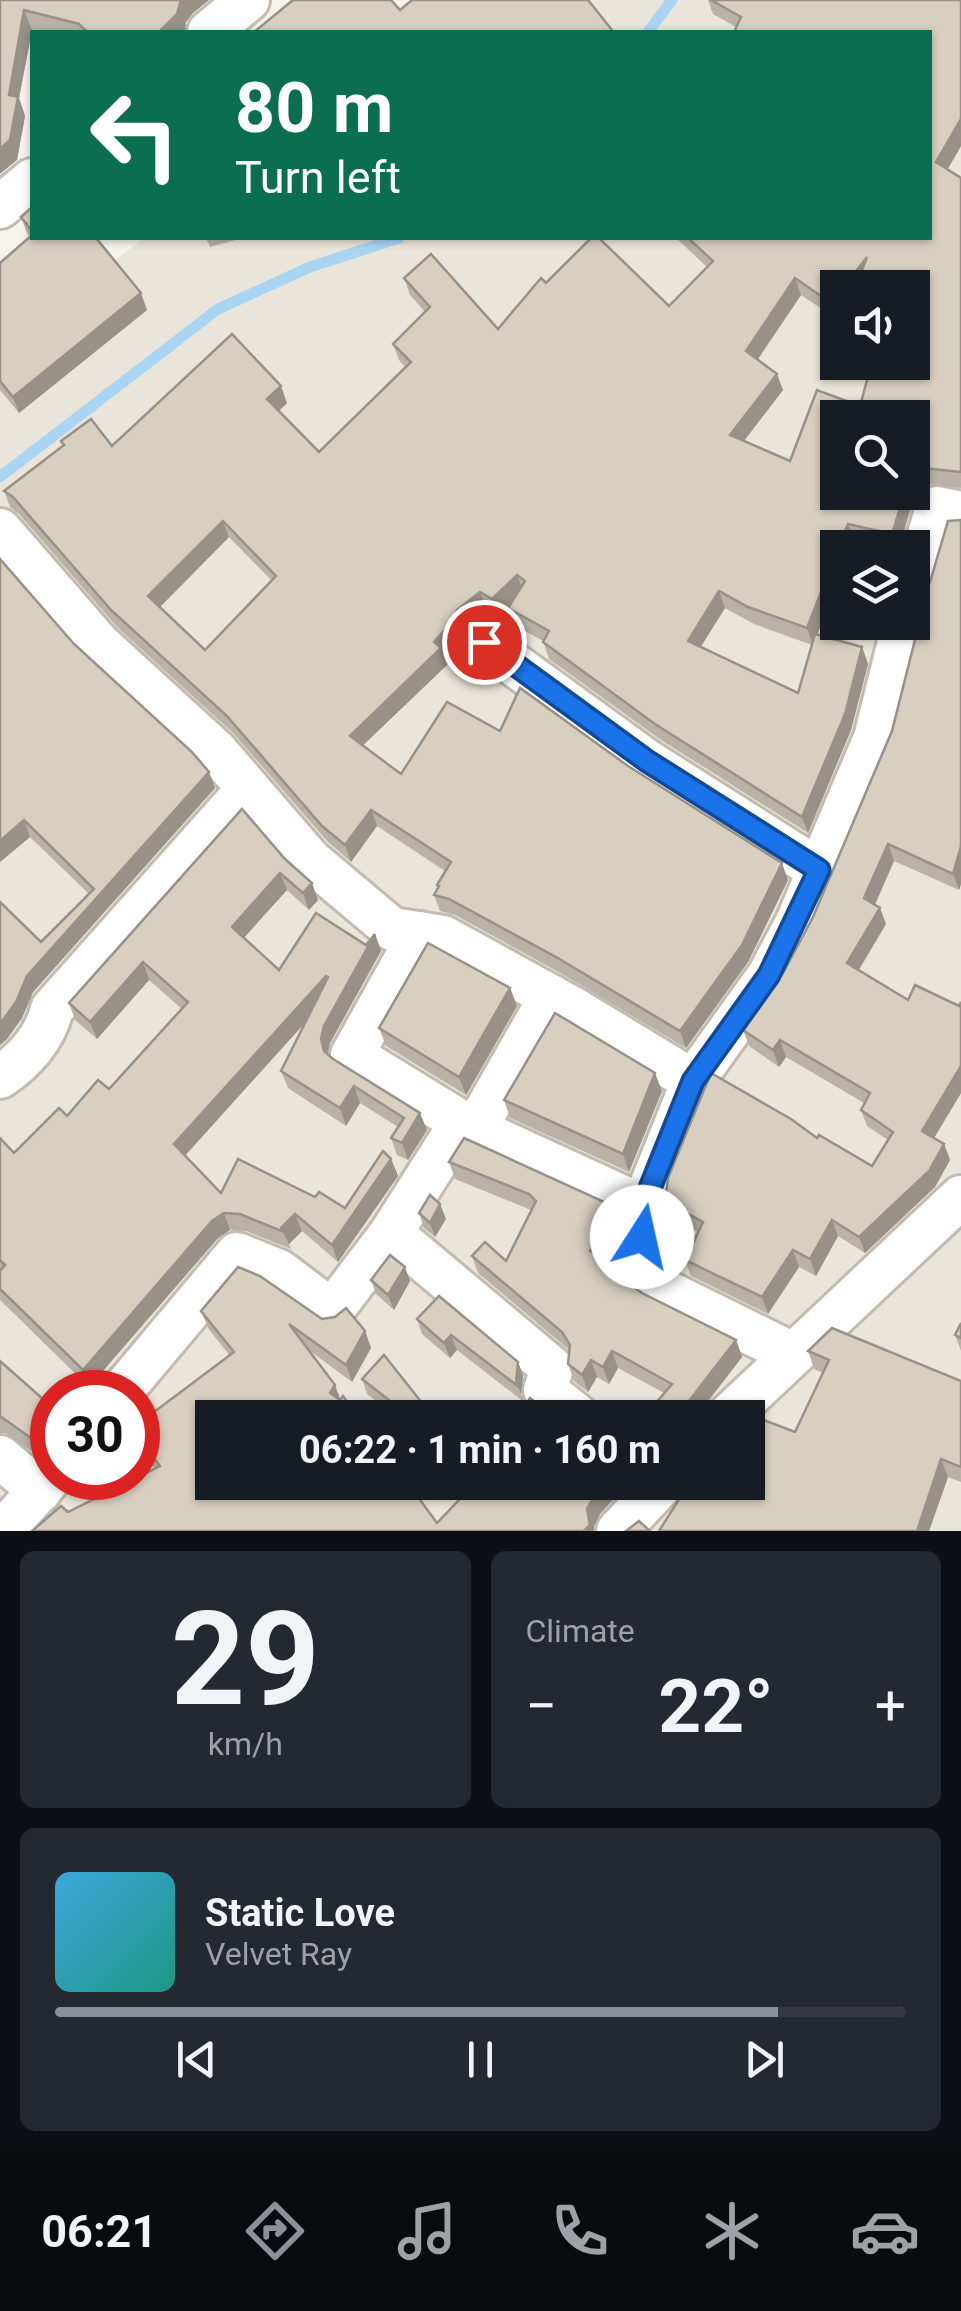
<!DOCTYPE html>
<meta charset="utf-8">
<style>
:root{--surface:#171b24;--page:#242831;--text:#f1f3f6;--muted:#9ea1a6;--line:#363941;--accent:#8c9099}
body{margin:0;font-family:Roboto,sans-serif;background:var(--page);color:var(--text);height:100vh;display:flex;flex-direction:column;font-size:38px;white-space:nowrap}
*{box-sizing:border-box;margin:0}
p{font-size:32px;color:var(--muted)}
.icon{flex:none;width:55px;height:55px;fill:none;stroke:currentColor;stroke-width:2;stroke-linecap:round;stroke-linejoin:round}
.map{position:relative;height:1531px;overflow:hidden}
.details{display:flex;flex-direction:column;gap:20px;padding:20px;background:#0d0f14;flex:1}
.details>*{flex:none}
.hud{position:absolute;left:30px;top:30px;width:902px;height:210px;border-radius:0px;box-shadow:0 2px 8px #0004;background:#0b6e4f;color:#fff;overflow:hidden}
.controls{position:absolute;left:820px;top:270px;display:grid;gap:20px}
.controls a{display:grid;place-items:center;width:110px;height:110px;border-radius:0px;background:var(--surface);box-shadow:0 2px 8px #0004;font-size:50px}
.speed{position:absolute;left:30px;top:1370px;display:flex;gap:20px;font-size:50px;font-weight:700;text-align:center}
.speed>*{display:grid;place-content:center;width:130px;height:130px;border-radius:50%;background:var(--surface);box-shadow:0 2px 8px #0004;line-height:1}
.speed .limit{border:15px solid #d22;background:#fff;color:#111}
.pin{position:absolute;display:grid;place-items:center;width:85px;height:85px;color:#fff;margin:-42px;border:5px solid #fff;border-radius:50%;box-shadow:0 2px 10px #0007}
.me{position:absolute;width:110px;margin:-55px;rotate:10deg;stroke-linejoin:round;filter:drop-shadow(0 0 8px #0008)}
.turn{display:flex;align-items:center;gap:35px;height:210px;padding:0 40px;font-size:45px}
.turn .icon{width:130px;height:130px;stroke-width:2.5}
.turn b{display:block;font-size:70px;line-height:85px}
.big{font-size:75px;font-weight:700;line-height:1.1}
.details .tile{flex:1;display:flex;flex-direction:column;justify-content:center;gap:15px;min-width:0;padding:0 35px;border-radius:15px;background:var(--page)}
.details .dial{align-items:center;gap:0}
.dial b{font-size:130px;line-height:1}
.song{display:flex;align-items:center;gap:30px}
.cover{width:120px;height:120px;border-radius:15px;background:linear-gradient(135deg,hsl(200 70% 55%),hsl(170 70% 35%))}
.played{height:10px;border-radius:5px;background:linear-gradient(90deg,var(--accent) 85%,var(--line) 85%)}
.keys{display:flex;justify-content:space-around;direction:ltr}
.heat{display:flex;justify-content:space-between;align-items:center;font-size:55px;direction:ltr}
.details .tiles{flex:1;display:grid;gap:20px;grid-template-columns:1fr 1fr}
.tile:last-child{grid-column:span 2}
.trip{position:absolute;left:195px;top:1400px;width:570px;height:100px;border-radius:0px;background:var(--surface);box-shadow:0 2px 8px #0004;font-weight:700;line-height:100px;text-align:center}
.tabs{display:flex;height:160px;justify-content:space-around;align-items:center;background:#090b0e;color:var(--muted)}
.tabs .icon{width:70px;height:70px}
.tabs .current{color:var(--accent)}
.tabs b{font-size:45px;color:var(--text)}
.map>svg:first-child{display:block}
.residential{fill:#eae5da;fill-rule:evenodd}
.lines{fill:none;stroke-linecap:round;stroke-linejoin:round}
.stream{stroke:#a9d4f2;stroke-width:11}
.minor-casing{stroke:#c2bbae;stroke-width:48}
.minor{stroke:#fff;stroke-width:42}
.wall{fill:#bab2a6;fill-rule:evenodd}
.shaded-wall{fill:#979187}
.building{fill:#d8cfc1;stroke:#979187;stroke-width:2.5;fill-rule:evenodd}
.route-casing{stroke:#114b97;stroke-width:25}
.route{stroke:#1a73e8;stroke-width:18}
</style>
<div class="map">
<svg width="961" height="1531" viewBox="0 0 961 1531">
<rect width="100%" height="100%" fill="#f6f3ec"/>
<!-- residential -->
<path class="residential" d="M451,0h510v1531h-961v-1183l144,-110h786v-206h-521zM838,288h74v74h-74zM838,418h74v74h-74zM838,548h74v74h-74zM52,1392h86v86h-86zM212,1418h536v64h-536z"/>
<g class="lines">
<!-- stream -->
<g class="stream">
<polyline points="648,32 672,0"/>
<polyline points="0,477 218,309 310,267 399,238"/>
</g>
<defs>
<g id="minor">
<polyline points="209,32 248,0"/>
<polyline points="0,207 32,180"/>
<polyline points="0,530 99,644 216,751 310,860 392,929 443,937 574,1009 693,1081 650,1188 642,1237 659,1288 793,1354"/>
<polyline points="912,591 937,508 961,513"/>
<polyline points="483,642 647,761 819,870"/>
<polyline points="420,933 352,1055 466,1125 647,1208"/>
<polyline points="551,996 481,1119 457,1129 391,1233 552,1368 545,1390 580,1418"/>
<path d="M0,1077c24,-16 45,-39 52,-68l196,-220"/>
<polyline points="693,1081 769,975 797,922 875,738 904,622"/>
<polyline points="121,1392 237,1254 279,1271 332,1311 391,1233"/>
<polyline points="726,1418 961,1197"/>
<polyline points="0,1457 40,1491"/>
<polyline points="3,1531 52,1476"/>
<polyline points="618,1531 664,1482"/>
</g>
</defs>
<!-- minor casing -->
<use href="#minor" class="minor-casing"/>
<!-- minor -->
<use href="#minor" class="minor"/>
</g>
<!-- wall -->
<g class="wall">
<polygon points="0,0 209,0 193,13 186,22 185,32 41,32 32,30 19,98 25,116 17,160"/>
<path d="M708,0h253v146l-14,24 14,8v310l-32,-4 -9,6 -7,10 -14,48h-12l-33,-8 -3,8h-13v34l-21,53 45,12 6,17 -17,66 -43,103 -147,-93 -112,-81 -6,-18 -29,-16 -6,-17 3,-5 -13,13 -12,-7 -23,18 -5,12 -15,16 4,10 -84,80 38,29 99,-43 288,149 -40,82 -62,86 -124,-74 -107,-59 -15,-4 -6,-16 4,-7 -1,-3 8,-14 -68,-45 -26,36 -23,-20 -95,-109 -116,-106 -98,-113 -9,-7 -6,-16 59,-46 -2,-4 51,5 175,-43 -8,8 40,41 86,-85 -6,-7 -6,-16 32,-32 -15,-17 -6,-17 94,51 48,-46 123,23 38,-39 -31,-29h254l-194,-211 -23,-13zM838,288h74l-52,118 -70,55 -46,-20 39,-51 -26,-30 44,-65 36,24zM229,537l43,44 -67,69 -45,-43zM725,608l29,16 58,21 -14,48 -97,-46z"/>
<polygon points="32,207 32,238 147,310 19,413 0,390 0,263 30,237 27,233 21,217"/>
<polygon points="206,238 242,238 210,247"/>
<polygon points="961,520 961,884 959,890 894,861 875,905 886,924 859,970 908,1000 959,1006 961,1002 961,1093 934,1138 944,1144 950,1160 935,1187 865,1253 838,1236 816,1276 799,1267 768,1314 691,1276 685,1260 698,1232 671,1217 665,1201 817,1138 872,1166 888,1140 867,1126 861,1110 864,1103 786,1057 779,1067 749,1046 743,1030 783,973 813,917 892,731 930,582"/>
<polygon points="74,644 215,788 33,992 22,1018 7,1039 0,1045 0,902 41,942 89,894 30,837 0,862"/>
<polygon points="242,809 318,900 309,910 287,890 244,938 279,970 366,945 375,934 381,951 330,1043 328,1054 427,1130 408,1160 397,1155 391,1138 398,1127 360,1103 346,1126 288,1088 281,1071 305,1022 185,1156 221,1193 315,1197 345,1208 391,1159 398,1176 338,1262 302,1231 289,1244 291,1249 246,1231 230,1230 218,1238 89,1387 0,1300 0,1138 14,1153 109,1089 182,1009 149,980 97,1039 75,1020 69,1003"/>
<polygon points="510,988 517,1006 466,1095 386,1046 379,1028"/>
<polygon points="662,1091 629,1172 510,1118 504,1100"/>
<polygon points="449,1162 619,1223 601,1257 642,1293 736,1340 742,1357 695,1418 643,1418 664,1393 618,1368 609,1384 597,1377 588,1392 574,1381 568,1364 569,1351 568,1349 478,1273 472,1256 506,1261 531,1210 455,1179"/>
<polygon points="419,1213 446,1219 435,1237 424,1228"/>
<polygon points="238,1267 260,1276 322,1319 335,1317 346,1308 365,1331 371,1348 352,1382 310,1351 335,1385 340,1399 343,1396 359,1418 212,1418 212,1482 407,1482 437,1523 476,1482 629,1482 600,1514 594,1526 594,1531 32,1531 61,1506 68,1512 155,1469 138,1446 138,1424 230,1356 208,1328 201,1311"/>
<polygon points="371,1280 410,1281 394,1310 376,1294"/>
<polygon points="417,1319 518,1362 523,1376 521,1394 524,1402 457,1350 450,1358 422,1334"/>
<polygon points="961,1323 961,1351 955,1335"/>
<polygon points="808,1351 961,1381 961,1482 948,1477 929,1531 659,1531 795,1432 823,1373 814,1369"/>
<polygon points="0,1361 52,1407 52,1437 37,1455 5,1433 0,1433"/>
<polygon points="362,1379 434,1418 398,1418 367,1394"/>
</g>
<!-- shaded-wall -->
<g class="shaded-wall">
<polygon points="181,0 209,0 193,13 186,22 185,32 159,32"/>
<polygon points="24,10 32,30 19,98 25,116 17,160 0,174 0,149"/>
<polygon points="961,119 961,146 942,179 936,162"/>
<polygon points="867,257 862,288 843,288"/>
<polygon points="795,278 801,295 752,368 746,351"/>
<polygon points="141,293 147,310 19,413 13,397"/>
<polygon points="838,295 837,319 831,303"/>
<polygon points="777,374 783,390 736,451 730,435"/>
<polygon points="281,386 287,403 273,416 267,399"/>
<polygon points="914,473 920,490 913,500 899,548 897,548 892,534 905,492 912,492 912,476"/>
<polygon points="223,521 229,537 154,613 148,596"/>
<polygon points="848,524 854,540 851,548 839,548"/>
<polygon points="838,551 838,582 813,645 807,628"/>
<polygon points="517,575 523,591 498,616 492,599"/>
<polygon points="719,591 725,608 694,657 688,641"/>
<polygon points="480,592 486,609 463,627 458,639 443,655 447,665 356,752 350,736 434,642 457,610"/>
<polygon points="862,647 868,664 851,730 808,833 802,817"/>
<polygon points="209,772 215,788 33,992 22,1018 7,1039 0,1045 0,1024 27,976"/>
<polygon points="371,810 377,826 351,862 345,845"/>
<polygon points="24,820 30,837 0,862 0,841"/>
<polygon points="888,844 894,861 870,915 864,898"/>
<polygon points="961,846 961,884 959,890 953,874"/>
<polygon points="782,863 788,880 748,962 686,1048 680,1031"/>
<polygon points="280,873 287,890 238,944 232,927"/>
<polygon points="312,883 318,900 309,910 303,893"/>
<polygon points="880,908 886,924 853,979 847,963"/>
<polygon points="375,934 381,951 330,1043 327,1056 321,1039 324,1026"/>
<polygon points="143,962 149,980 97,1039 90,1022"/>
<polygon points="326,976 332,993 180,1161 174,1144"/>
<polygon points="510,988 517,1006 466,1095 459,1077"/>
<polygon points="780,1040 786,1057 779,1067 773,1050"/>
<polygon points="961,1066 961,1093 928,1148 922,1131"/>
<polygon points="655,1073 662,1091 629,1172 623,1154"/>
<polygon points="354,1086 360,1103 346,1126 340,1108"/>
<polygon points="420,1113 427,1130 408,1160 402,1143"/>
<polygon points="944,1144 950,1160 935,1187 865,1253 859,1237"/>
<polygon points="391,1159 398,1176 338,1262 332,1245"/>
<polygon points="440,1204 446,1219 435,1237 430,1223"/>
<polygon points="613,1206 619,1223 596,1268 590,1251"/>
<polygon points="224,1213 230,1230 218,1238 89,1387 83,1370 212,1221"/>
<polygon points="295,1214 302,1231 289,1244 281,1228"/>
<polygon points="832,1220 838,1236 816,1276 810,1259"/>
<polygon points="793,1250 799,1267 768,1314 762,1297"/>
<polygon points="405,1267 410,1281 394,1310 388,1295"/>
<polygon points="365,1331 371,1348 352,1382 346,1365"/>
<polygon points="451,1335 457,1350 450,1358 444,1343"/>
<polygon points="736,1340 742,1357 695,1418 676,1418"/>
<polygon points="612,1351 618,1368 609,1384 603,1367"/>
<polygon points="591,1360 597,1377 588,1392 582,1375"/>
<polygon points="518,1362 523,1376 521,1394 516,1382"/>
<polygon points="335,1385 341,1402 330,1393"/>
<polygon points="52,1413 52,1437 37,1455 31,1438"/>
<polygon points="941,1459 948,1477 929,1531 917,1531"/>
<polygon points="607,1482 629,1482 600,1514 594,1526 594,1531 584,1531 587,1509 594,1497"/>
</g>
<!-- building -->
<g class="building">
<polygon points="0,0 181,0 177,14 159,32 87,32 79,24 24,10 9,95 18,97 10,140 0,149"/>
<polygon points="293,0 391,0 400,10 412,0 588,0 612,30 609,32 254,32"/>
<path d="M711,0h250v119l-25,43 25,16v294l-38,-4 -11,8v-58h-74v74h67l-13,42 -44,-10 -41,104 -59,-21 -29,-16 -31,50 110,52 17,-59 47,13 -17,67 -43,103 -147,-93 -112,-82 6,-11 -41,-23 17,-27 -8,-6 -25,24 -12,-7 -23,18 -5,12 -18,20 7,6 -91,88 51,38 46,-72 53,29 20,-43 108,78 154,97 -40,82 -62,86 -124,-74 -107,-58 -15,-4 5,-9 -2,-1 14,-23 -80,-52 -26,35 -23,-19 -95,-110 -116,-106 -98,-113 -9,-6 60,-46 -3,-4 30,-22 21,27 120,-112 49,52 -14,13 52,53 92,-90 -18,-18 37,-37 -26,-29 27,-24 67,75 43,-51 5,5 45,-45h8l70,68 44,-45 -25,-23h242v-206h-196l7,-15zM867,257l-12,31h57v74h-40l-12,44 -43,-16 -27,71 -60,-26 47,-61 -31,-23 49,-73 36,25 7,-8v-7h5zM223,521l53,55 -71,74 -57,-54z"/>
<polygon points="32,207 32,231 21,217"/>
<polygon points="32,235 32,238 96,238 141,293 13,397 0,381 0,263"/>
<polygon points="961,520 961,846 953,874 888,844 864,898 880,908 847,963 908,1000 915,985 959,1006 961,1002 961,1066 922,1131 944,1144 929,1171 859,1237 832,1220 810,1259 793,1250 762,1297 685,1260 703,1222 665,1201 668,1178 711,1073 791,1119 817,1138 819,1135 872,1166 893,1132 861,1110 870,1093 780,1040 773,1050 743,1030 783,973 813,917 892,731 922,612 920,595 930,582 948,521"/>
<polygon points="0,559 74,644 192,752 209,772 27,976 16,1002 0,1024 0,902 41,942 94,889 24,820 0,841"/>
<polygon points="242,809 285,859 312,883 303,893 280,873 232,927 279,970 316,913 366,945 375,934 324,1026 321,1039 324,1051 333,1059 420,1113 402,1143 391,1138 404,1118 354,1086 340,1108 281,1071 328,977 326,976 174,1144 221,1193 238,1159 315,1197 319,1192 345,1208 383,1151 391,1159 332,1245 295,1214 281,1228 284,1232 240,1214 224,1213 212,1221 83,1370 0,1289 0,1271 5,1265 0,1260 0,1138 14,1153 59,1108 67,1116 98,1080 109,1089 188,1002 143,962 90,1022 69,1003"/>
<polygon points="428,943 510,988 459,1077 379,1028"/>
<polygon points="555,1013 655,1073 623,1154 504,1100"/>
<polygon points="464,1138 613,1206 590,1251 627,1272 634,1287 642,1293 736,1340 676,1418 643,1418 672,1384 612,1351 603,1367 591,1360 582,1375 568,1364 570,1345 562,1332 472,1256 485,1242 506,1261 536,1201 529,1194 449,1162"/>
<polygon points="430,1195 440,1204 430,1223 419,1213"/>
<polygon points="390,1255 405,1267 388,1295 371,1280"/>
<polygon points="238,1267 260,1276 322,1319 335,1317 346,1308 365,1331 346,1365 289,1324 335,1385 330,1393 340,1400 343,1396 359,1418 212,1418 212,1482 407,1482 437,1523 476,1482 607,1482 594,1497 587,1509 590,1525 584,1531 32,1531 61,1506 68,1512 160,1466 138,1437 138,1424 234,1352 201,1311"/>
<polygon points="439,1296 518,1362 516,1382 519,1387 451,1335 444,1343 417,1319"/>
<polygon points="961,1323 961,1338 955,1335"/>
<polygon points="832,1328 961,1381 961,1467 941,1459 917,1531 659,1531 690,1482 748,1482 748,1418 736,1418 743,1412 795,1432 829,1360 808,1351"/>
<polygon points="384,1355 434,1418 412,1418 362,1379"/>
<polygon points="0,1361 52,1407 52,1413 31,1438 0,1416"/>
<polygon points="530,1398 555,1418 517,1418"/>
<polygon points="639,1521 650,1531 626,1531"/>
</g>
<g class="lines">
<defs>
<polyline id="route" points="484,642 647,761 819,870 769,975 693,1081 650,1188 642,1237"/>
</defs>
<!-- route casing -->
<use href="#route" class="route-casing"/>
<!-- route -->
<use href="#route" class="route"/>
</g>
</svg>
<div class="controls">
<a><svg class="icon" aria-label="sound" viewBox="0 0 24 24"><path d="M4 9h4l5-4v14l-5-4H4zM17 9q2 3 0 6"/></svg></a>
<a><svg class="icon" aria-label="search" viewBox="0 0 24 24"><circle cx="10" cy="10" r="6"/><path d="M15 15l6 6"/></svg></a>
<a><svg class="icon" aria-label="layers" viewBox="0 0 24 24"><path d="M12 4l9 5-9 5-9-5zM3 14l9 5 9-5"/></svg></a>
</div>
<div class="speed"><div class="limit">30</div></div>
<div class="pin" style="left:484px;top:642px;background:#d93025"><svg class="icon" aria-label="arrive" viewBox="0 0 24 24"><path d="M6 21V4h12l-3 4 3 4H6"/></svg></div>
<svg class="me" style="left:642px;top:1237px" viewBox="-20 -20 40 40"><circle r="19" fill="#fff"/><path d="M0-13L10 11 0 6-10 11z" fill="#1a73e8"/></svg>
<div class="trip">06:22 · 1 min · 160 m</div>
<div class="hud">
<div class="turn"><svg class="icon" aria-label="left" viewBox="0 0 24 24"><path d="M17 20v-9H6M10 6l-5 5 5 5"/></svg><div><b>80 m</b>Turn left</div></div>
</div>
</div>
<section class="details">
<div class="tiles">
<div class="tile dial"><b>29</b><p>km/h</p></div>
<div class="tile"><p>Climate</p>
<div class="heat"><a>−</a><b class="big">22°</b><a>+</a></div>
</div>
<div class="tile">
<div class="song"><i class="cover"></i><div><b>Static Love</b><p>Velvet Ray</p></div></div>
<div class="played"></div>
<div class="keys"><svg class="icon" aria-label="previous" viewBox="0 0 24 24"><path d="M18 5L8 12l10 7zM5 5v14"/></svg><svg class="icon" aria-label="pause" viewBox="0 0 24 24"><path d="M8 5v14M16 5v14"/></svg><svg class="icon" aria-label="next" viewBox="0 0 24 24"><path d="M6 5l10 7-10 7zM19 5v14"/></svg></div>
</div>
</div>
</section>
<nav class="tabs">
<b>06:21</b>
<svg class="icon current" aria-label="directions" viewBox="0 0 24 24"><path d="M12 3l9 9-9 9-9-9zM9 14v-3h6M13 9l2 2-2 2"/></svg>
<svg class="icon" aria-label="music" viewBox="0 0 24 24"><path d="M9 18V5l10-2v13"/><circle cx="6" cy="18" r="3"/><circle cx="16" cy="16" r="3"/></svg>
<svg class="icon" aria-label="phone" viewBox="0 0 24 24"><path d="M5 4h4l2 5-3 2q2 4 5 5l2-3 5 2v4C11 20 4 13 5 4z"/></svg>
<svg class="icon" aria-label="climate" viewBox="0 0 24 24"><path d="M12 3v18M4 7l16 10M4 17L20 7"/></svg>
<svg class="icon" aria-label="car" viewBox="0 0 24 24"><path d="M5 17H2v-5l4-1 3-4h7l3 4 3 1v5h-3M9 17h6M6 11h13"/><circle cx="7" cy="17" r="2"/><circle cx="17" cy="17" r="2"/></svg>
</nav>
